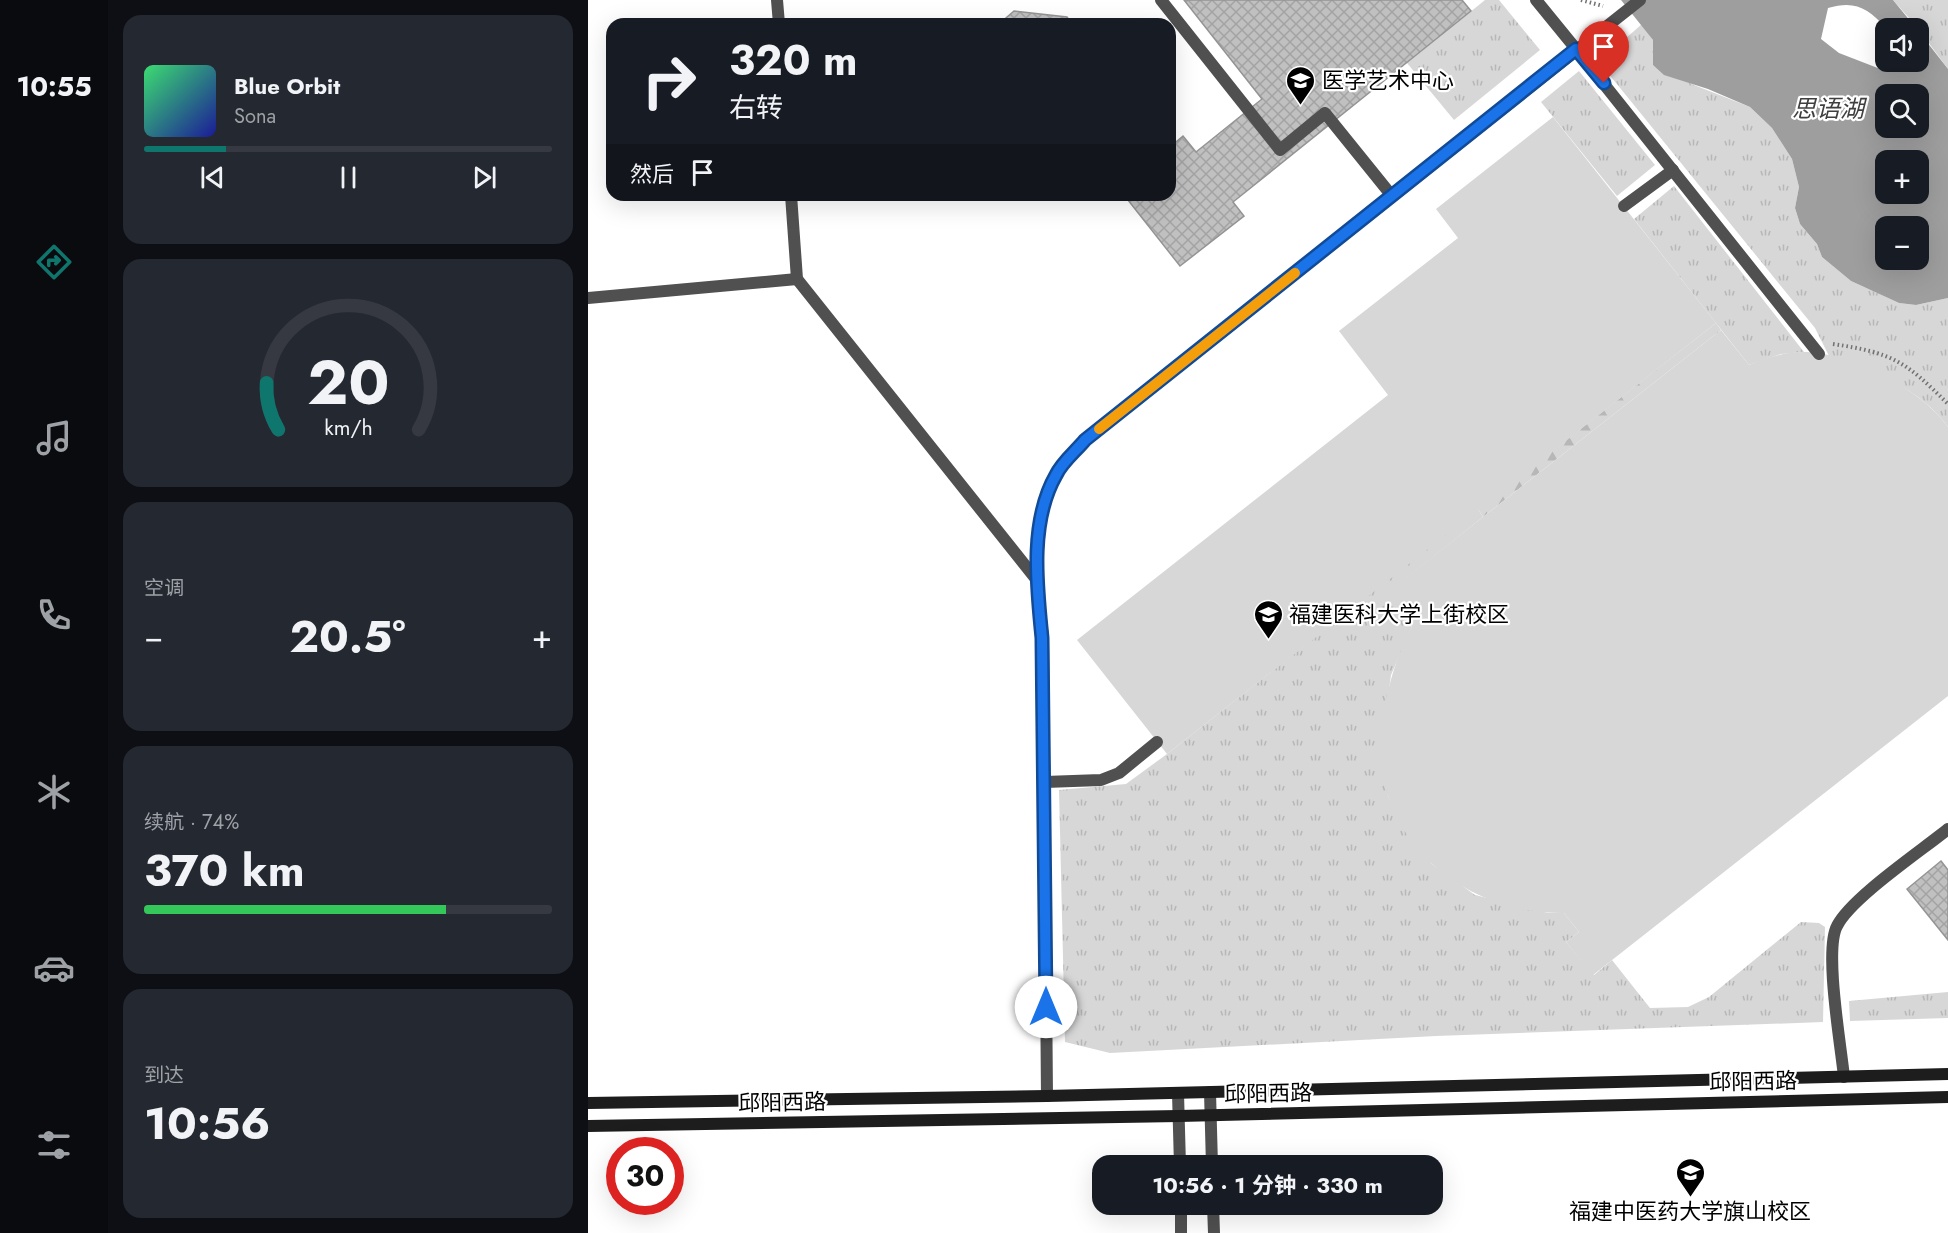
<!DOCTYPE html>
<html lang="zh">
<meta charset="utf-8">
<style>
:root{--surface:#171b24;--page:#242831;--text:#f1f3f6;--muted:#9ea1a6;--line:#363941;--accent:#0f766e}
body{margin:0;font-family:Jost,"Noto Sans SC",sans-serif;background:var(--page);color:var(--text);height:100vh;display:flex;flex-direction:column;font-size:22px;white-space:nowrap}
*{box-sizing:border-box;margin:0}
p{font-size:20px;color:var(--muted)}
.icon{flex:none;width:33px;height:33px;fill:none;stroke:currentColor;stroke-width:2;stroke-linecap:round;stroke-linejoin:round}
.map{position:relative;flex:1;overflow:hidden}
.sheet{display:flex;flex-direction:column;gap:15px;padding:15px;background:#0d0f14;width:480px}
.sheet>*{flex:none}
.top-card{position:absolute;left:18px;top:18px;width:570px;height:183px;border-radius:18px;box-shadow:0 6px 24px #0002;background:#171b24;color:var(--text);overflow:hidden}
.fabs{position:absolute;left:1287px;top:18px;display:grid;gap:12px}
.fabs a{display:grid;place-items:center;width:54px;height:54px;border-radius:12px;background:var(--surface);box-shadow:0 6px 24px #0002;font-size:30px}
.speed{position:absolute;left:18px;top:1137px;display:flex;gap:12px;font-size:30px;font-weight:700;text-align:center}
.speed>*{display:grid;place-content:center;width:78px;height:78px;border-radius:50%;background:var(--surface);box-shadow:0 6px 24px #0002;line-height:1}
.speed .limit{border:9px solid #d22;background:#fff;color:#111}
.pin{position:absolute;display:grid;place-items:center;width:51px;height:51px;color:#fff;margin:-62px -26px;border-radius:50% 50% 50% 0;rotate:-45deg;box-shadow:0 0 6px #0007}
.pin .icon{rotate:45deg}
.me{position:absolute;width:66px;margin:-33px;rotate:0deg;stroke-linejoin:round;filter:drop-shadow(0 0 4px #0008)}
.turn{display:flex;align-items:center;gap:21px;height:126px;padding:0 24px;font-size:27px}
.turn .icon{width:78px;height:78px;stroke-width:2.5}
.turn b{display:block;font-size:42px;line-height:51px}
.then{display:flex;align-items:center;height:57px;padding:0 24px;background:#0003;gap:12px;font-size:22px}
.big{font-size:45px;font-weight:700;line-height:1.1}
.sheet .widget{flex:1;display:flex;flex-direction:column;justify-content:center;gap:9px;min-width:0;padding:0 21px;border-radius:18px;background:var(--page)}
.sheet .dial{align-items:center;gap:0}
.dial svg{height:156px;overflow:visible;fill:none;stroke:var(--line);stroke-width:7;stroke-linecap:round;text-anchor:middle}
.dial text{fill:var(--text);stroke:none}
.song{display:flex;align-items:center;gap:18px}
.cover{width:72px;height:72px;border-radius:9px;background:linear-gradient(135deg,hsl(140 70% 55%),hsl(240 70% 35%))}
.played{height:6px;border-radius:3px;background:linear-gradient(90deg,var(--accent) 20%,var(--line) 20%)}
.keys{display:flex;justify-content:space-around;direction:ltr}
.heat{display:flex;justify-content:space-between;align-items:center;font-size:33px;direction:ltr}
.charge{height:9px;border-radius:4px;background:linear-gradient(90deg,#34c759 74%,var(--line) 0)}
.trip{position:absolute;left:504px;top:1155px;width:351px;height:60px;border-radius:18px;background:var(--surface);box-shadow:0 6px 24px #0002;font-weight:700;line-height:60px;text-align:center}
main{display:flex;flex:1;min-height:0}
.dock{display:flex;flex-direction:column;width:108px;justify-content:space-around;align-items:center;background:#090b0e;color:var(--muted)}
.dock .icon{width:42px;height:42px}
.dock .selected{color:var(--accent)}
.dock b{font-size:27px;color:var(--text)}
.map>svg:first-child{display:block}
.grass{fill:url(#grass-tufts)}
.forest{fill:url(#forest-firs)}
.pitch{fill:#d7d7d7}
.water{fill:#9e9e9e;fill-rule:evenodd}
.building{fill:url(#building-cross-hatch);stroke:#949494;stroke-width:1.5}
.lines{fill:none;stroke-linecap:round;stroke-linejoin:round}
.path{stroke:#727272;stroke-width:4;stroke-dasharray:1.5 3;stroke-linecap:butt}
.service{stroke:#505050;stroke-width:12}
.minor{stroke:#505050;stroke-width:12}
.secondary{stroke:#1d1d1d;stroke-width:12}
.route-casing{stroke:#114b97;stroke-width:15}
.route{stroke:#1a73e8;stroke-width:10}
.slow{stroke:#f59e0b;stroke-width:10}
.labels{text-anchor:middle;stroke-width:4.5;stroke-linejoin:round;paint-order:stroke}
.poi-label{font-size:22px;fill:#000;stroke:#fff;text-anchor:start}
.street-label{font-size:22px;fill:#000;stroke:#fff}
.water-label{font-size:24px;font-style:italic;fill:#3f3f3f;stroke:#fff}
</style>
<main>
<nav class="dock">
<b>10:55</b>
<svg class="icon selected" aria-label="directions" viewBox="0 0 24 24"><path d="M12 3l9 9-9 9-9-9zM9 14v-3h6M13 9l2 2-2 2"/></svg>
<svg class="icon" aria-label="music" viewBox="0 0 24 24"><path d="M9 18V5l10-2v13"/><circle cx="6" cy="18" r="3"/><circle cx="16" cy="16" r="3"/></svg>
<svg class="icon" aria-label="phone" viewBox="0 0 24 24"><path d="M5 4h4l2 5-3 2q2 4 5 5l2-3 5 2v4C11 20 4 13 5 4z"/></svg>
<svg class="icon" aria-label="climate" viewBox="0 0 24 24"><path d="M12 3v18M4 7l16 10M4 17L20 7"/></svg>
<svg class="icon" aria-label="car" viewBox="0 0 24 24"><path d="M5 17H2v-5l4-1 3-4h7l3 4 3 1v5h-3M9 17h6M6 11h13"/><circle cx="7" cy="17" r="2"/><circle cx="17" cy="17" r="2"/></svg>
<svg class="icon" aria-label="filters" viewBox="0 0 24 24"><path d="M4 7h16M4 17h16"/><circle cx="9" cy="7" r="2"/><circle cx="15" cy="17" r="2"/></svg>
</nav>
<section class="sheet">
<div class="widget">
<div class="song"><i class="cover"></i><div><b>Blue Orbit</b><p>Sona</p></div></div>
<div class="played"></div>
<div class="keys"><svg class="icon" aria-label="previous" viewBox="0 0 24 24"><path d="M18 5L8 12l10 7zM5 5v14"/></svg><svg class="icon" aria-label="pause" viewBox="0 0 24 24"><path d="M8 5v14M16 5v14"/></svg><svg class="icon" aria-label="next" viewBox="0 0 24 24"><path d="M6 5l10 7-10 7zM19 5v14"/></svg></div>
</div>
<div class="widget dial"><svg viewBox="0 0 100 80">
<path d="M14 69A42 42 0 1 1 86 69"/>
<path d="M14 69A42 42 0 0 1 8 45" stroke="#0f766e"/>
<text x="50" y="56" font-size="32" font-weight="700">20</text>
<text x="50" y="72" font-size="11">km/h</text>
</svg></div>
<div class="widget"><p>空调</p>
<div class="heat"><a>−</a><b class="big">20.5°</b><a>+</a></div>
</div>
<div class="widget"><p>续航 · 74%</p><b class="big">370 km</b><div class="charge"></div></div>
<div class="widget"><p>到达</p><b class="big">10:56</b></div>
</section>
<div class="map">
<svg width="1360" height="1233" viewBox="0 0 1360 1233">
<defs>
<pattern id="grass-tufts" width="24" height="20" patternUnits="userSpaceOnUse" patternTransform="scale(1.5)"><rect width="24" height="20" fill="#d7d7d7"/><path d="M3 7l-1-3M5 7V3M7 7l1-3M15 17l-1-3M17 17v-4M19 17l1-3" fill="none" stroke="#b7b7b7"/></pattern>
<pattern id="forest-firs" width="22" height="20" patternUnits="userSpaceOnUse" patternTransform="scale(1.5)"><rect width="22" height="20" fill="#d7d7d7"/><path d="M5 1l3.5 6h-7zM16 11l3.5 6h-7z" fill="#b7b7b7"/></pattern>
<pattern id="building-cross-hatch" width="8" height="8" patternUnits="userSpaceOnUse" patternTransform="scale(1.5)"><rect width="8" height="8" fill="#c0c0c0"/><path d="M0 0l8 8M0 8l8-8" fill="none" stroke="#a3a3a3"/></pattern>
</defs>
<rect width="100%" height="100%" fill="#fff"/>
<!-- grass -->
<g class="grass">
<polygon points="897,0 911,0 952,50 866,120 819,63"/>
<polygon points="1305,0 1360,0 1360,69 1330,28"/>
<path d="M1054,24l11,16v25l41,20 56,22 22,21 20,31 7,28 -4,21 5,16 17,20 5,13 29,24 48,22 17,2 32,-7v129c-26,-37 -77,-59 -119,-71l-14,-28 -216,-266z"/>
<polygon points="991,71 1067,165 1029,196 953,102"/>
<polygon points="1086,186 1216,352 1193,354 1161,365 1046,219"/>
<polygon points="890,509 895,517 798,594 824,627 803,675 795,730 800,796 814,824 844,864 887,895 960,913 976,913 991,932 978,942 1006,975 1024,960 1062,1008 1100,1007 1121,997 1213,922 1231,923 1237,927 1235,1022 848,1036 522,1053 477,1042 471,790 538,784 579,754"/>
<polygon points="1360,992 1360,1018 1262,1021 1261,1001"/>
</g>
<!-- forest -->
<polygon class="forest" points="1128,323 1133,330 895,517 890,509"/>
<!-- pitch -->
<g class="pitch">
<polygon points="965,117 1128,323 579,754 489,640 800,395 751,331 870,238 848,209"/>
<path d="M1133,330l28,35c17,-7 35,-13 54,-13 46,0 119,37 145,75v269l-355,279 -27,-33 13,-10 -15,-19c-76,1 -151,-42 -176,-117 -17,-51 -1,-123 24,-169l-27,-33z"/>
</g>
<!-- water -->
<path class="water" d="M1033,0h272l23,28h-30c-18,-20 -31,-28 -58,-20l-7,31 18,14 49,19 15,-8 -1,-2h16l1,-30 29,37v229l-32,7 -17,-2 -48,-22 -29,-24 -5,-13 -17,-20 -5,-16 4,-21 -7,-28 -20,-31 -22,-21 -42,-18 -44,-14 -11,-10v-25zM1298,94h32v34h-32zM1298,160h32v34h-32zM1298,226h32v34h-32z"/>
<!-- building -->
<g class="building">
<polygon points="596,0 874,0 883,11 645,202 656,216 592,266 536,195 582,195 582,147 595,136 608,152 674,99"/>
<polygon points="426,11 479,17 484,24 411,24"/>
<polygon points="1353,861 1360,870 1360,940 1319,889"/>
</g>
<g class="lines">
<!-- path -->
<g class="path">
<polyline points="993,0 1015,6"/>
<path d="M1245,344c60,9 72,17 115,60"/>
</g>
<!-- service -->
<g class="service">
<polyline points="573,0 692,150 737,113 804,196"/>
<polyline points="988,49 1231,354"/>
<polyline points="1036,206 1085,170"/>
<polyline points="457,782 513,780 531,773 569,742"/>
</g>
<!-- minor -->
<g class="minor">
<polyline points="189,0 191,24"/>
<polyline points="948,0 988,49"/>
<polyline points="203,195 209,279 448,579"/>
<polyline points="0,298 209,279"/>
<path d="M1256,1077c-3,-31 -20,-127 -7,-151 14,-28 84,-75 111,-97"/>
<polyline points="622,1092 624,1166"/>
<polyline points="590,1093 592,1166"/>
<path d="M459,1096l-4,-458c-6,-54 -13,-112 12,-162 6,-13 21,-25 30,-36l555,-440"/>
<polyline points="593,1204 593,1233"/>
<polyline points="625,1204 626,1233"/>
</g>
<!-- secondary -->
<g class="secondary">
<polyline points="0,1103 459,1096 1360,1074"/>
<polyline points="0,1126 591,1116 1360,1097"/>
</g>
</g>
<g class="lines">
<defs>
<path id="route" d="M458,1007l-4,-369c-5,-51 -13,-116 14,-163 6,-13 20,-24 29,-35l491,-391 28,34"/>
</defs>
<!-- route casing -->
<use href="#route" class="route-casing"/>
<!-- route -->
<use href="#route" class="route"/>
<!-- slow -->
<polyline class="slow" points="511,429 707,273"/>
</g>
<!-- icons -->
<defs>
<symbol id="university-pin" viewBox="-11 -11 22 30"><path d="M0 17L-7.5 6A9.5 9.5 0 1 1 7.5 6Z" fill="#000" stroke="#fff"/><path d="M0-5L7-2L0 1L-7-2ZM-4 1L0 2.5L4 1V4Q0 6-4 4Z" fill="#fff"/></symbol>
</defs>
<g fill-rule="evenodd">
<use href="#university-pin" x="696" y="64" width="33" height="45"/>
<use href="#university-pin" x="664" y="598" width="33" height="45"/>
<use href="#university-pin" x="1086" y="1156" width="33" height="45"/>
</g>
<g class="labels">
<!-- poi labels -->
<g class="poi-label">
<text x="734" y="88">医学艺术中心</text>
<text x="701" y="622">福建医科大学上街校区</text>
<text x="1102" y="1219" text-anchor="middle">福建中医药大学旗山校区</text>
</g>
<!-- street labels -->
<g class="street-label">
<text transform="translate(1165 1081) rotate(-1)" y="8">邱阳西路</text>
<text transform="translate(680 1093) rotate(-1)" y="8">邱阳西路</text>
<text transform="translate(194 1102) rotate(-1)" y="8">邱阳西路</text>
</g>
<!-- water labels -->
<g class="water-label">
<text x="1240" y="117">思语湖</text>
</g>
</g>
</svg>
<div class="fabs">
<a><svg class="icon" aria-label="sound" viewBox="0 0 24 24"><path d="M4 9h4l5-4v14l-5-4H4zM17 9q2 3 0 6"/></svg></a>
<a><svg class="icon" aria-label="search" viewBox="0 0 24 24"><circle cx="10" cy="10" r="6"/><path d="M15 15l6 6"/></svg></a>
<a>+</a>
<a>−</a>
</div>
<div class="speed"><div class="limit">30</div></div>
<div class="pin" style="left:1016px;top:83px;background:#d93025"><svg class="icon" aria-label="arrive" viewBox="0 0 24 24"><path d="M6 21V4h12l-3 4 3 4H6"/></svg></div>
<svg class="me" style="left:458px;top:1007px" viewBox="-20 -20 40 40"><circle r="19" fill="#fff"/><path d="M0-13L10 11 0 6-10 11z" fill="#1a73e8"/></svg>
<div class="trip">10:56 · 1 分钟 · 330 m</div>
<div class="top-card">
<div class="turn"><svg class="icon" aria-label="right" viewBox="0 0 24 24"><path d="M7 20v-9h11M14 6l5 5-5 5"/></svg><div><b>320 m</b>右转</div></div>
<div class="then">然后<svg class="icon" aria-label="arrive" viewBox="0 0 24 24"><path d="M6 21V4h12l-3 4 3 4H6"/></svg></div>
</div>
</div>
</main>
